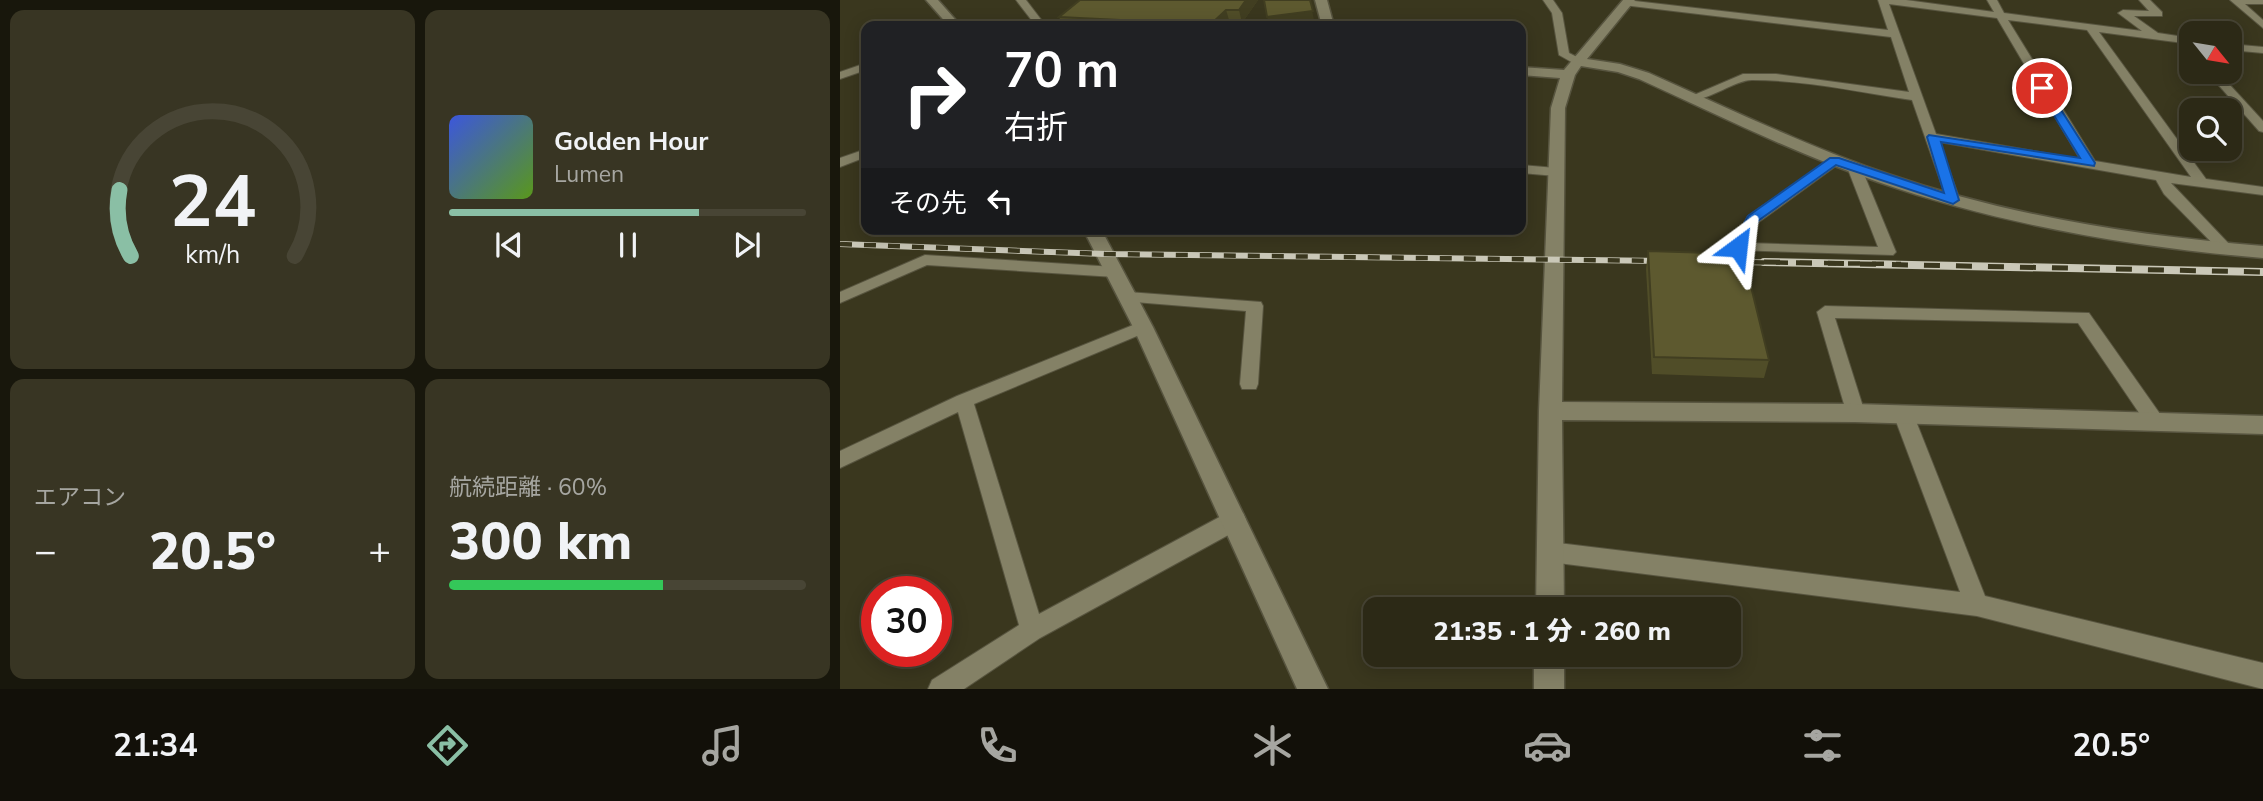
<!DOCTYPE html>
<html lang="ja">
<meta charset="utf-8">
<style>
:root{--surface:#2c2916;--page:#383523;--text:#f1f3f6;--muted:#a6a6a1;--line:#484535;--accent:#8abfa5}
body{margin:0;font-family:"Nunito Sans","Noto Sans JP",sans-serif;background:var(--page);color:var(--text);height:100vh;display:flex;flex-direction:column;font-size:26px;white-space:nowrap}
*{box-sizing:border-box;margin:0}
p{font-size:23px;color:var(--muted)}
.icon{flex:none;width:38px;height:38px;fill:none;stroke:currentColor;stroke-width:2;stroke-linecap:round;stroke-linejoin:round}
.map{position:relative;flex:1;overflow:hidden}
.side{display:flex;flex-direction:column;gap:10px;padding:10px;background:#18170c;width:840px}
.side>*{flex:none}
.banner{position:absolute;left:21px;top:21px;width:665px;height:214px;border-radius:14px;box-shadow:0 4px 18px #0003,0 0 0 2px var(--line);background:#202124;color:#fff;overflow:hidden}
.needle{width:46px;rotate:120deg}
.tools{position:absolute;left:1339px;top:21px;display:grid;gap:14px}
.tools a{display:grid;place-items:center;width:63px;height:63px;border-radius:14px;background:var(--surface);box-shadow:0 4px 18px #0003,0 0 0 2px var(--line);font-size:35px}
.speed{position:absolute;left:21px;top:576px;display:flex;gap:14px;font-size:35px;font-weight:700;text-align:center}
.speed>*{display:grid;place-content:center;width:91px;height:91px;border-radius:50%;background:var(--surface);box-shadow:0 4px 18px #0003,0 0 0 2px var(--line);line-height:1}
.speed .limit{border:10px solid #d22;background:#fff;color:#111}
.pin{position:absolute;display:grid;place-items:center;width:60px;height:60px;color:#fff;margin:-30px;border:4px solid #fff;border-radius:50%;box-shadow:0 2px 7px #0007}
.me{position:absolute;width:77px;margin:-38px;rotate:30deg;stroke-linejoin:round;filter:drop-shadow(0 0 5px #0008)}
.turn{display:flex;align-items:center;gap:24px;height:147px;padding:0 28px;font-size:32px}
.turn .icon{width:91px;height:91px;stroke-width:2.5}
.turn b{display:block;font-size:49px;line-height:60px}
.then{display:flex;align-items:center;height:66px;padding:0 28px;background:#0003;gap:14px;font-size:26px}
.big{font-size:52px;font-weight:800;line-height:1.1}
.side .widget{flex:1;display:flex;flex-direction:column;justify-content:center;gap:10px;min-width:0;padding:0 24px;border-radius:14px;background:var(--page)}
.side .dial{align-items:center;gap:0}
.dial svg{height:182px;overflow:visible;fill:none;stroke:var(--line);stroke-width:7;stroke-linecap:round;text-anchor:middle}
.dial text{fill:var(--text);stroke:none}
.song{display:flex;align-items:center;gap:21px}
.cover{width:84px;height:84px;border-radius:10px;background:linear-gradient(135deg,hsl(230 70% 55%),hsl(90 70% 35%))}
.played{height:7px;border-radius:4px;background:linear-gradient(90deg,var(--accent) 70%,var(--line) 70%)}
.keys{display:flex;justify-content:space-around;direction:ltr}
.heat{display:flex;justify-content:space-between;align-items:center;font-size:38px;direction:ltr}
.charge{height:10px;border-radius:5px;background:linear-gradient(90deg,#34c759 60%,var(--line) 0)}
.side .tiles{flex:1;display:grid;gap:10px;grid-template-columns:repeat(2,1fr)}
.trip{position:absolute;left:523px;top:597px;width:378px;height:70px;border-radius:14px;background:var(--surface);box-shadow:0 4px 18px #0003,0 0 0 2px var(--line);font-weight:800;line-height:70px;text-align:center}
.tab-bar{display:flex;height:112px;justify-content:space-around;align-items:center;background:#121009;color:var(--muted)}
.tab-bar .icon{width:49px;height:49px}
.tab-bar .current{color:var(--accent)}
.tab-bar b{font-size:32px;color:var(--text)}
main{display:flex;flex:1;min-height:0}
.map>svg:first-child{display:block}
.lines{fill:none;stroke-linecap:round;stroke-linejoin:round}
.minor-casing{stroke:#57543f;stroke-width:2}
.tertiary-casing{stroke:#57543f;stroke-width:3}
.minor{fill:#848166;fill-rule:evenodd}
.tertiary{fill:#848166;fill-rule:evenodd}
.rail-far1-casing{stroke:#cac8b8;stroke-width:6}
.rail-casing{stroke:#cac8b8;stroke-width:8}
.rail-far1{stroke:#3a371e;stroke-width:4.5;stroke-dasharray:12;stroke-linecap:butt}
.rail{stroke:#3a371e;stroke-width:5;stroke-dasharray:16;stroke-linecap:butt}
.wall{fill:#504d28}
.shaded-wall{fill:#413e21}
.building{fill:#5d592f;stroke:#413e21;stroke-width:2}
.route{fill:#1a73e8;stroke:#114b97;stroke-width:2}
</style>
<main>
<section class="side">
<div class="tiles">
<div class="widget dial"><svg viewBox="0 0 100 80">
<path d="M14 69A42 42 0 1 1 86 69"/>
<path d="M14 69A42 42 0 0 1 9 40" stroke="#8abfa5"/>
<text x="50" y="56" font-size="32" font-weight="700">24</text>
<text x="50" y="72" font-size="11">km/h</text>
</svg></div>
<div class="widget">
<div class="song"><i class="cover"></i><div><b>Golden Hour</b><p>Lumen</p></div></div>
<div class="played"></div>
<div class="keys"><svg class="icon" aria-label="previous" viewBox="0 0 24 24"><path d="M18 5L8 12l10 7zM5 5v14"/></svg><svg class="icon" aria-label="pause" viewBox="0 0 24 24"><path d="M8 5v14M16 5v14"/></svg><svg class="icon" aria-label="next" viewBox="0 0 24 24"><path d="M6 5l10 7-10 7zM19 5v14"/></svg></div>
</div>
<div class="widget"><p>エアコン</p>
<div class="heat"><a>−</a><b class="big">20.5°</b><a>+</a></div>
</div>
<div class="widget"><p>航続距離 · 60%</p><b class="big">300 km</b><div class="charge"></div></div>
</div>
</section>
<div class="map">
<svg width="1423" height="689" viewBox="0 0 1423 689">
<rect width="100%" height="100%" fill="#3a371e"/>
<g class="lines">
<defs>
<g id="minor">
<polygon points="176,0 186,0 206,26 196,26"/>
<polygon points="703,0 713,0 722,13 729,53 743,60 743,64 735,64 719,55 712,13"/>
<path d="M786,0l262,30 -10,-30h28l88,12 -7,-12h10l7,13 138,18 -24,-18 5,-3 26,1 -10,-11h11l12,12v4h-28l24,17 33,5v6l-92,-12 107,147 57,8v8l-92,-12 60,63 3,3 -8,5 -5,-2 -57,-58 -8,-14 -217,-38 21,58 -2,3h-10l-36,-103c-53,-8 -107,-20 -160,-20 -18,0 -53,27 -65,18l56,-24h33l133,18 -18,-55 -268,-32 -2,-2zM1049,4l108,14 83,141 -144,-25zM1168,20l79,10 104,147 -96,-16z"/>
<polygon points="1390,0 1423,0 1423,4 1405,4 1423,20 1423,28"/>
<polygon points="1390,44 1423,47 1423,53 1390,50"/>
<polygon points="26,63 26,70 0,79 0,72"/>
<polygon points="1367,72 1378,72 1423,121 1423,132 1419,131"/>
<polygon points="26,149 26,157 0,167 0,158"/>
<polygon points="995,156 1000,157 1000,163 919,222 908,243 1038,247 1007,167 1014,163 1021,167 1056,252 1053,255 893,250 890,247 908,216"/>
<polygon points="681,165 716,168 723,172 716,176 681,173"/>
<polygon points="85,255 275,267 283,272 275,277 87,265 0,303 0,292"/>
<polygon points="288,292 421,302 423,306 418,384 416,389 402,389 400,384 406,311 282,301 280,297 282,293"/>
<polygon points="985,306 1249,313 1325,421 1322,426 1315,428 1308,426 1238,323 995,318 1025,413 1022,418 1015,420 1008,418 977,312"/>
<polygon points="303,321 312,327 309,331 134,404 199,614 387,513 395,511 403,513 406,520 403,527 200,638 124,689 88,689 92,680 179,625 118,412 0,468 0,451 117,396"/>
<polygon points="1064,409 1071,411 1074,416 1145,596 1423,663 1423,689 1137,616 710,562 702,559 699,552 702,545 710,542 1120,592 1054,416 1057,411"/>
</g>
<g id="tertiary">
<polygon points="86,0 98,0 121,26 109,26"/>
<polygon points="475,0 487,0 494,26 482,26"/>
<path d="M783,0h12l-48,59 33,5 29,9c79,35 157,73 239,101 121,42 248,62 375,72v12c-131,-11 -261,-33 -385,-76 -82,-28 -160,-67 -239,-103l-21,-7 -37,-6 -6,9 -10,33 -3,294 293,2 408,12v18l-408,-12 -293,-2 2,189h-28l3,-198 12,-303 9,-30 -39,-3v-8l43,3z"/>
<polygon points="243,229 261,229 313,327 488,689 457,689 293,327"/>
<rect x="694" y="654" width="30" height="35"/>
</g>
</defs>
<!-- minor casing -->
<use href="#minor" class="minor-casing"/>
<!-- tertiary casing -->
<use href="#tertiary" class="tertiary-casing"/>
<!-- minor -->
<use href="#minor" class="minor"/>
<!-- tertiary -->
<use href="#tertiary" class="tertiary"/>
<defs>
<g id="rail-far1">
<polyline points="0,244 265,254 825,261"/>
<polyline points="888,262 1061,264"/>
</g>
<polyline id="rail" points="924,262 1423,272"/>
</defs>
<!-- rail-far1 casing -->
<use href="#rail-far1" class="rail-far1-casing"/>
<!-- rail casing -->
<use href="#rail" class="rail-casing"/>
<!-- rail-far1 -->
<use href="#rail-far1" class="rail-far1"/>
<!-- rail -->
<use href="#rail" class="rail"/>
</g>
<!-- wall -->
<g class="wall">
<polygon points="240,0 418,0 402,23 390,23 386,26 223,26 219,17"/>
<polygon points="808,251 929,360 924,378 812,374 806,269"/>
</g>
<!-- shaded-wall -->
<g class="shaded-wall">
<polygon points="406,0 418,0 402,23 399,10"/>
<polygon points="470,0 475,25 463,26 429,26 427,17"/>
<polygon points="386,10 390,23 386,26 371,26 370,25"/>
</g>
<!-- building -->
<g class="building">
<polygon points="240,0 406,0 399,10 386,10 370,25 314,22 312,24 274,24 278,20 219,17"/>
<polygon points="424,0 470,0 473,11 427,17"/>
<polygon points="808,251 903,254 929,360 814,357"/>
</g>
<!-- route -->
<polygon class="route" points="1198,86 1207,88 1255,163 1254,166 1101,142 1119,200 1113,204 996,165 918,221 903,250 898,252 891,247 908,216 990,158 999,158 1104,193 1087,137 1089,135 1240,158 1197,88"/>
</svg>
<div class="tools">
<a><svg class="needle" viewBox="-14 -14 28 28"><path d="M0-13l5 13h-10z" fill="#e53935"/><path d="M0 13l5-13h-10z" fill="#a6a6a1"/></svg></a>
<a><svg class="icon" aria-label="search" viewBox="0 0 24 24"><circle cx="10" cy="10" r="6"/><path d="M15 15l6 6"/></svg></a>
</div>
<div class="speed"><div class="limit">30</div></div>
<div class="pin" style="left:1202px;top:88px;background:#d93025"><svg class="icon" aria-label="arrive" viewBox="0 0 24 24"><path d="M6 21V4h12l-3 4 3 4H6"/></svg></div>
<svg class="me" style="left:898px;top:247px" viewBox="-20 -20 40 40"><path d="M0-17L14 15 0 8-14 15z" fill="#1a73e8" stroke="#fff" stroke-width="4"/></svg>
<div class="trip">21:35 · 1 分 · 260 m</div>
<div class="banner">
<div class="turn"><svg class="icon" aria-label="right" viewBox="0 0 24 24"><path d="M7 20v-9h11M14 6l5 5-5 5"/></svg><div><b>70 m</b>右折</div></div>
<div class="then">その先<svg class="icon" aria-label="left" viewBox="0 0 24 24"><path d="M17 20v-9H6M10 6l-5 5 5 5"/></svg></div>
</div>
</div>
</main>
<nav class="tab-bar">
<b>21:34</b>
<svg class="icon current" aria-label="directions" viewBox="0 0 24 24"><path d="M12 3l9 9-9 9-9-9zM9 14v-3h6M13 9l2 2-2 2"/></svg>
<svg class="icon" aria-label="music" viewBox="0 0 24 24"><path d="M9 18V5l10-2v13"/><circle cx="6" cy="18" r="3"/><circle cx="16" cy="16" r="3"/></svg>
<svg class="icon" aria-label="phone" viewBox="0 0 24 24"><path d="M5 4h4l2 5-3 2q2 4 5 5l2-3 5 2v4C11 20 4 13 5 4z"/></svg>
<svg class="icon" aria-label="climate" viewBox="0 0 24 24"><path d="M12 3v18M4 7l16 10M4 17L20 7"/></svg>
<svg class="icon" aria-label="car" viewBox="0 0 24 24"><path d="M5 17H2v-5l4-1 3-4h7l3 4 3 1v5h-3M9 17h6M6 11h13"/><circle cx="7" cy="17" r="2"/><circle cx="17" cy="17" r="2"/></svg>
<svg class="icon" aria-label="filters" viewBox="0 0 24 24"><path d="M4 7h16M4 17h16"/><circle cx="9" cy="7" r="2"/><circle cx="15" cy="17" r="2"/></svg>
<b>20.5°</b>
</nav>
